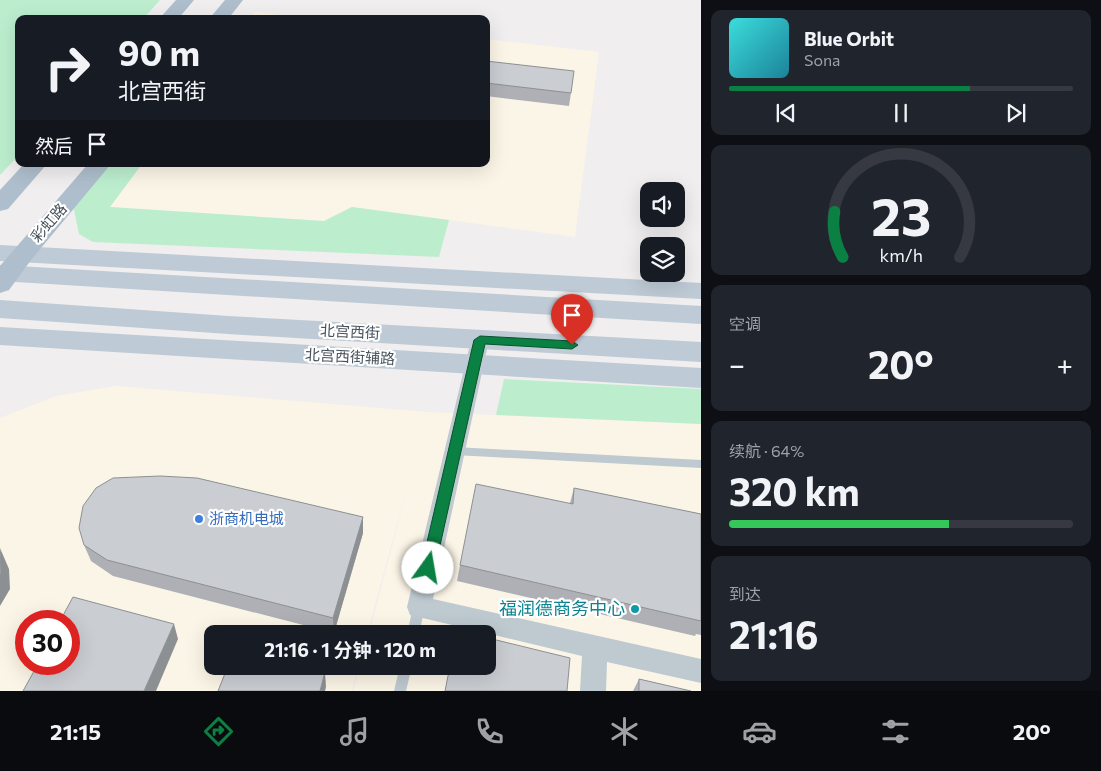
<!DOCTYPE html>
<html lang="zh">
<meta charset="utf-8">
<style>
:root{--surface:#171b24;--page:#20242c;--text:#f1f3f6;--muted:#9ea1a6;--line:#363941;--accent:#0b8043}
body{margin:0;font-family:Commissioner,"Noto Sans SC",sans-serif;background:var(--page);color:var(--text);height:100vh;display:flex;flex-direction:column;font-size:19px;white-space:nowrap}
*{box-sizing:border-box;margin:0}
p{font-size:16px;color:var(--muted)}
.icon{flex:none;width:28px;height:28px;fill:none;stroke:currentColor;stroke-width:2;stroke-linecap:round;stroke-linejoin:round}
.map{position:relative;flex:1;overflow:hidden}
.details{display:flex;flex-direction:column;gap:10px;padding:10px;background:#0d0f14;width:400px}
.details>*{flex:none}
.banner{position:absolute;left:15px;top:15px;width:475px;height:152px;border-radius:10px;box-shadow:0 5px 20px #0002;background:#171b24;color:var(--text);overflow:hidden}
.tools{position:absolute;left:640px;top:182px;display:grid;gap:10px}
.tools a{display:grid;place-items:center;width:45px;height:45px;border-radius:10px;background:var(--surface);box-shadow:0 5px 20px #0002;font-size:25px}
.speed{position:absolute;left:15px;top:610px;display:flex;gap:10px;font-size:25px;font-weight:700;text-align:center}
.speed>*{display:grid;place-content:center;width:65px;height:65px;border-radius:50%;background:var(--surface);box-shadow:0 5px 20px #0002;line-height:1}
.speed .limit{border:8px solid #d22;background:#fff;color:#111}
.pin{position:absolute;display:grid;place-items:center;width:42px;height:42px;color:#fff;margin:-51px -21px;border-radius:50% 50% 50% 0;rotate:-45deg;box-shadow:0 0 5px #0007}
.pin .icon{rotate:45deg}
.me{position:absolute;width:55px;margin:-28px;rotate:13deg;stroke-linejoin:round;filter:drop-shadow(0 0 4px #0008)}
.turn{display:flex;align-items:center;gap:18px;height:105px;padding:0 20px;font-size:22px}
.turn .icon{width:65px;height:65px;stroke-width:2.5}
.turn b{display:block;font-size:35px;line-height:42px}
.then{display:flex;align-items:center;height:48px;padding:0 20px;background:#0003;gap:10px;font-size:19px}
.big{font-size:38px;font-weight:700;line-height:1.1}
.details .tile{flex:1;display:flex;flex-direction:column;justify-content:center;gap:8px;min-width:0;padding:0 18px;border-radius:10px;background:var(--page)}
.details .dial{align-items:center;gap:0}
.dial svg{height:130px;overflow:visible;fill:none;stroke:var(--line);stroke-width:7;stroke-linecap:round;text-anchor:middle}
.dial text{fill:var(--text);stroke:none}
.song{display:flex;align-items:center;gap:15px}
.cover{width:60px;height:60px;border-radius:8px;background:linear-gradient(135deg,hsl(180 70% 55%),hsl(190 70% 35%))}
.played{height:5px;border-radius:2px;background:linear-gradient(90deg,var(--accent) 70%,var(--line) 70%)}
.keys{display:flex;justify-content:space-around;direction:ltr}
.heat{display:flex;justify-content:space-between;align-items:center;font-size:28px;direction:ltr}
.charge{height:8px;border-radius:4px;background:linear-gradient(90deg,#34c759 64%,var(--line) 0)}
.trip{position:absolute;left:204px;top:625px;width:292px;height:50px;border-radius:10px;background:var(--surface);box-shadow:0 5px 20px #0002;font-weight:700;line-height:50px;text-align:center}
.tab-bar{display:flex;height:80px;justify-content:space-around;align-items:center;background:#090b0e;color:var(--muted)}
.tab-bar .icon{width:35px;height:35px}
.tab-bar .current{color:var(--accent)}
.tab-bar b{font-size:22px;color:var(--text)}
main{display:flex;flex:1;min-height:0}
.map>svg:first-child{display:block}
.commercial{fill:#fbf5e7;fill-rule:evenodd}
.green{fill:#bceece}
.lines{fill:none;stroke-linecap:round;stroke-linejoin:round}
.lane{fill:#bec9d0;fill-rule:evenodd}
.street{fill:#bec9d0;fill-rule:evenodd}
.secondary{fill:#becad5;fill-rule:evenodd}
.primary{fill:#aebecc;fill-rule:evenodd}
.wall{fill:#aeb0b5}
.shaded-wall{fill:#8d9093}
.building{fill:#cacdd2;stroke:#8d9093}
.route{fill:#0b8043;stroke:#07532c}
.shop-dot{fill:#3f7fe0;stroke:#fff;stroke-width:2}
.culture-dot{fill:#0f9aa8;stroke:#fff;stroke-width:2}
.labels{text-anchor:middle;stroke-width:4.5;stroke-linejoin:round;paint-order:stroke}
.street-label{font-size:15px;fill:#46525b;stroke:#fff}
.shop-label{font-size:15px;fill:#366cbe;stroke:#fff;text-anchor:start}
.near-culture-label{font-size:18px;fill:#0d838f;stroke:#fff;text-anchor:end}
</style>
<main>
<div class="map">
<svg width="701" height="691" viewBox="0 0 701 691">
<rect width="100%" height="100%" fill="#f0eeee"/>
<!-- commercial -->
<g class="commercial">
<polygon points="255,12 314,19 250,19"/>
<polygon points="486,39 599,52 575,237 352,207 324,221 110,207 142,164 486,164"/>
<path d="M115,386l312,26 274,12v267h-348l7,-25h128v-32h-119l43,-164 -45,164h-155v32h146l-6,25h-352v-273l56,-22zM26,621h43v43h-43z"/>
</g>
<!-- green -->
<g class="green">
<polygon points="0,0 160,0 143,19 19,19 19,155 0,175"/>
<polygon points="107,164 142,164 110,207 324,221 352,207 449,220 439,257 93,242 79,234 73,205"/>
<polygon points="504,379 701,389 701,424 496,415"/>
</g>
<g class="lines">
<!-- lane -->
<g class="lane">
<polygon points="455,447 701,460 701,468 455,455 452,454 450,451 452,448"/>
<polygon points="419,602 423,603 425,607 419,634 407,634 413,607 415,603"/>
<polygon points="400,666 412,666 406,691 394,691"/>
</g>
<!-- street -->
<polygon class="street" points="480,333 487,335 489,340 433,599 701,659 701,683 607,662 606,691 580,691 582,656 410,615 407,607 471,340 473,335"/>
<!-- secondary -->
<g class="secondary">
<polygon points="0,245 701,283 701,299 0,261"/>
<polygon points="0,265 701,306 701,324 0,281"/>
<polygon points="0,300 228,316 701,342 701,362 228,334 0,318"/>
<polygon points="0,327 701,368 701,388 0,345"/>
</g>
<!-- primary -->
<g class="primary">
<polygon points="176,0 194,0 178,19 159,19"/>
<polygon points="225,0 243,0 228,19 209,19"/>
<polygon points="24,164 47,164 8,209 0,211 0,190"/>
<polygon points="88,164 111,164 31,260 9,290 0,293 0,266"/>
</g>
</g>
<!-- wall -->
<g class="wall">
<polygon points="486,61 571,93 569,106 486,96"/>
<polygon points="574,488 701,514 701,635 696,634 695,636 457,581 460,565 570,503"/>
<polygon points="363,517 363,533 334,633 113,576 91,561 84,545"/>
<polygon points="639,679 691,691 633,691"/>
</g>
<!-- shaded-wall -->
<g class="shaded-wall">
<polygon points="363,517 363,533 334,633 333,618"/>
<polygon points="0,548 9,569 10,589 0,606 0,575 1,573"/>
<polygon points="174,624 178,639 156,691 144,691"/>
<polygon points="325,672 326,687 325,691 320,691"/>
</g>
<!-- building -->
<g class="building">
<polygon points="486,61 574,71 571,93 486,83"/>
<polygon points="160,476 197,478 363,517 333,618 107,560 84,545 79,528 83,506 96,488 113,478"/>
<polygon points="476,484 573,504 574,488 701,514 701,621 460,565"/>
<polygon points="0,552 1,573 0,575"/>
<polygon points="73,597 174,624 144,691 23,691 38,664 69,664 69,621 60,621"/>
<polygon points="456,631 469,634 456,634"/>
<polygon points="488,638 570,658 567,691 445,691 450,666 488,666"/>
<polygon points="228,666 302,666 325,672 320,691 218,691"/>
<polygon points="639,679 691,691 639,691"/>
</g>
<!-- route -->
<polygon class="route" points="480,336 572,341 578,345 572,349 485,344 435,568 433,572 428,574 423,572 421,568 474,340"/>
<!-- markers -->
<circle class="shop-dot" cx="199" cy="519" r="5"/>
<circle class="culture-dot" cx="635" cy="609" r="5"/>
<g class="labels">
<!-- street labels -->
<g class="street-label">
<text transform="translate(49 223) rotate(-49)" y="5">彩虹路</text>
<text transform="translate(350 332) rotate(3)" y="5">北宫西街</text>
<text transform="translate(350 357) rotate(3)" y="5">北宫西街辅路</text>
</g>
<!-- shop labels -->
<g class="shop-label">
<text x="209" y="524">浙商机电城</text>
</g>
<!-- near-culture labels -->
<g class="near-culture-label">
<text x="625" y="615">福润德商务中心</text>
</g>
</g>
</svg>
<div class="tools">
<a><svg class="icon" aria-label="sound" viewBox="0 0 24 24"><path d="M4 9h4l5-4v14l-5-4H4zM17 9q2 3 0 6"/></svg></a>
<a><svg class="icon" aria-label="layers" viewBox="0 0 24 24"><path d="M12 4l9 5-9 5-9-5zM3 14l9 5 9-5"/></svg></a>
</div>
<div class="speed"><div class="limit">30</div></div>
<div class="pin" style="left:572px;top:345px;background:#d93025"><svg class="icon" aria-label="arrive" viewBox="0 0 24 24"><path d="M6 21V4h12l-3 4 3 4H6"/></svg></div>
<svg class="me" style="left:428px;top:568px" viewBox="-20 -20 40 40"><circle r="19" fill="#fff"/><path d="M0-13L10 11 0 6-10 11z" fill="#0b8043"/></svg>
<div class="trip">21:16 · 1 分钟 · 120 m</div>
<div class="banner">
<div class="turn"><svg class="icon" aria-label="right" viewBox="0 0 24 24"><path d="M7 20v-9h11M14 6l5 5-5 5"/></svg><div><b>90 m</b>北宫西街</div></div>
<div class="then">然后<svg class="icon" aria-label="arrive" viewBox="0 0 24 24"><path d="M6 21V4h12l-3 4 3 4H6"/></svg></div>
</div>
</div>
<section class="details">
<div class="tile">
<div class="song"><i class="cover"></i><div><b>Blue Orbit</b><p>Sona</p></div></div>
<div class="played"></div>
<div class="keys"><svg class="icon" aria-label="previous" viewBox="0 0 24 24"><path d="M18 5L8 12l10 7zM5 5v14"/></svg><svg class="icon" aria-label="pause" viewBox="0 0 24 24"><path d="M8 5v14M16 5v14"/></svg><svg class="icon" aria-label="next" viewBox="0 0 24 24"><path d="M6 5l10 7-10 7zM19 5v14"/></svg></div>
</div>
<div class="tile dial"><svg viewBox="0 0 100 80">
<path d="M14 69A42 42 0 1 1 86 69"/>
<path d="M14 69A42 42 0 0 1 9 41" stroke="#0b8043"/>
<text x="50" y="56" font-size="32" font-weight="700">23</text>
<text x="50" y="72" font-size="11">km/h</text>
</svg></div>
<div class="tile"><p>空调</p>
<div class="heat"><a>−</a><b class="big">20°</b><a>+</a></div>
</div>
<div class="tile"><p>续航 · 64%</p><b class="big">320 km</b><div class="charge"></div></div>
<div class="tile"><p>到达</p><b class="big">21:16</b></div>
</section>
</main>
<nav class="tab-bar">
<b>21:15</b>
<svg class="icon current" aria-label="directions" viewBox="0 0 24 24"><path d="M12 3l9 9-9 9-9-9zM9 14v-3h6M13 9l2 2-2 2"/></svg>
<svg class="icon" aria-label="music" viewBox="0 0 24 24"><path d="M9 18V5l10-2v13"/><circle cx="6" cy="18" r="3"/><circle cx="16" cy="16" r="3"/></svg>
<svg class="icon" aria-label="phone" viewBox="0 0 24 24"><path d="M5 4h4l2 5-3 2q2 4 5 5l2-3 5 2v4C11 20 4 13 5 4z"/></svg>
<svg class="icon" aria-label="climate" viewBox="0 0 24 24"><path d="M12 3v18M4 7l16 10M4 17L20 7"/></svg>
<svg class="icon" aria-label="car" viewBox="0 0 24 24"><path d="M5 17H2v-5l4-1 3-4h7l3 4 3 1v5h-3M9 17h6M6 11h13"/><circle cx="7" cy="17" r="2"/><circle cx="17" cy="17" r="2"/></svg>
<svg class="icon" aria-label="filters" viewBox="0 0 24 24"><path d="M4 7h16M4 17h16"/><circle cx="9" cy="7" r="2"/><circle cx="15" cy="17" r="2"/></svg>
<b>20°</b>
</nav>
